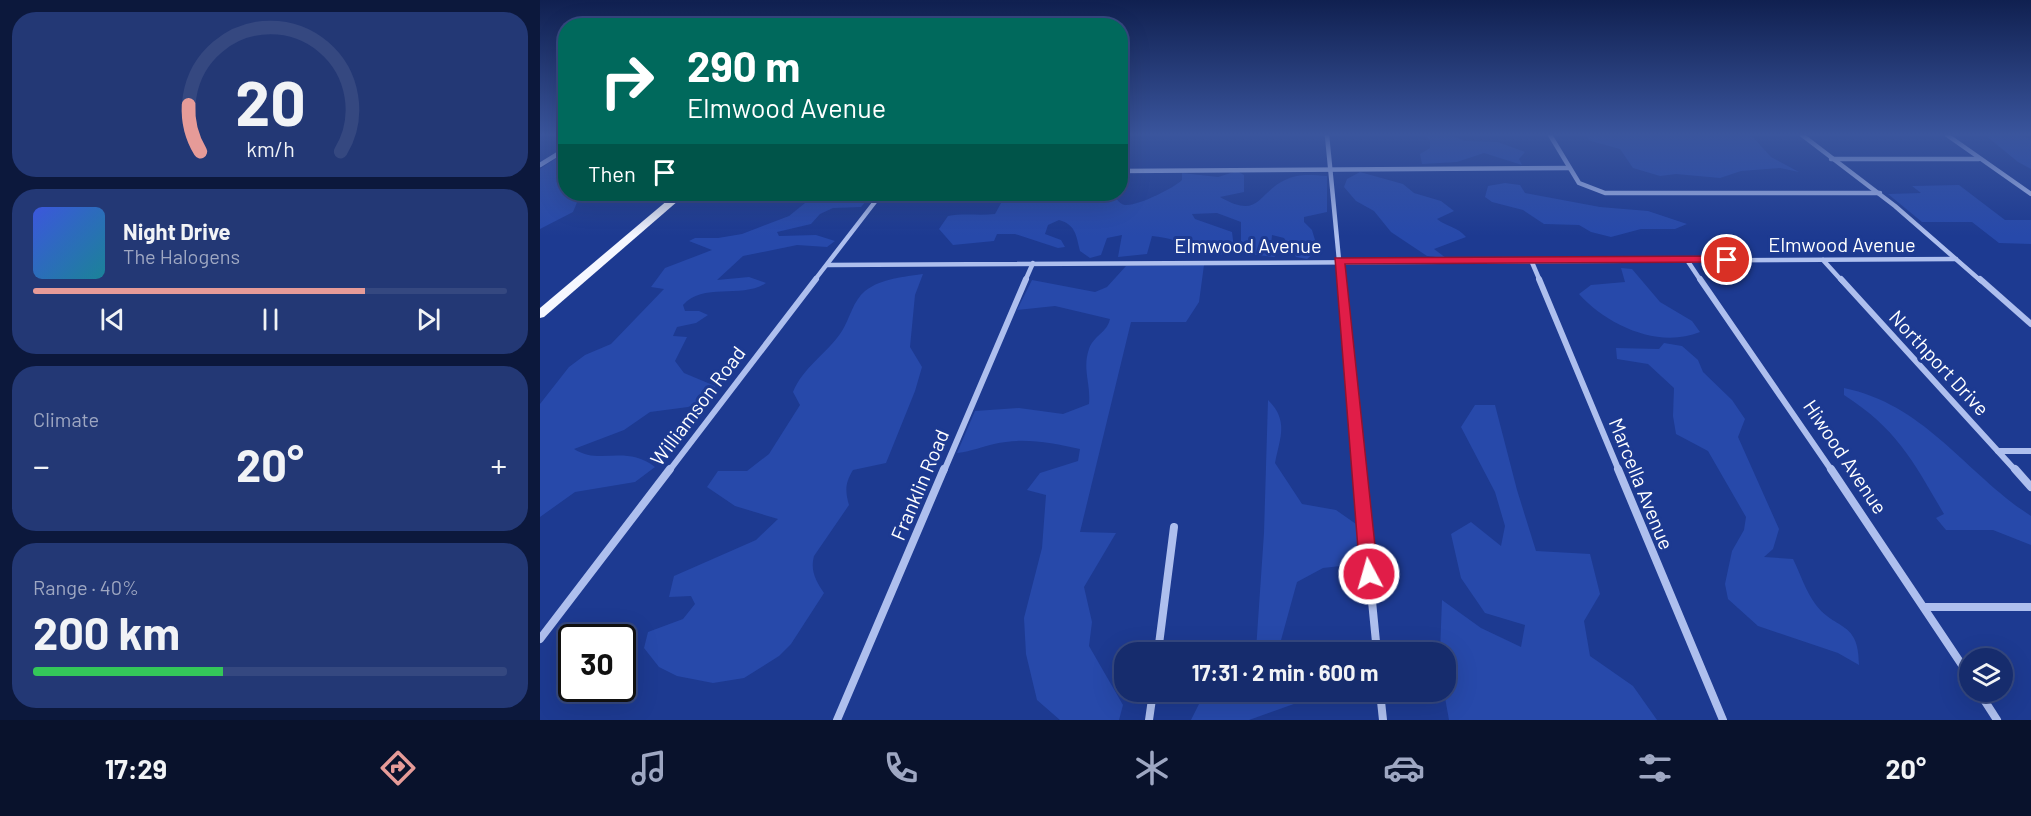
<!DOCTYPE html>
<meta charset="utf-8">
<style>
:root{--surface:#162c6d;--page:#233875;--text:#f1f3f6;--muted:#9ea7c2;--line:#354880;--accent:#e69b98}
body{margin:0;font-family:Barlow,sans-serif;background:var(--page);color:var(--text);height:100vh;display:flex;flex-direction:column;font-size:22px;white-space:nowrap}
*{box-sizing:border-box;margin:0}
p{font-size:20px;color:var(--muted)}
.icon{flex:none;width:33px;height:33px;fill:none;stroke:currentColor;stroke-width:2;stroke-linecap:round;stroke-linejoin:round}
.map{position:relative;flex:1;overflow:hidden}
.side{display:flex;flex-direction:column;gap:12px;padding:12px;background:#0c183c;width:540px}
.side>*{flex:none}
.banner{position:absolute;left:18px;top:18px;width:570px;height:183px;border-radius:24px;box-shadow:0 6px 24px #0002,0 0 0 2px var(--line);background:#00695c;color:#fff;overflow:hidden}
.tools{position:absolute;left:1419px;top:648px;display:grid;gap:12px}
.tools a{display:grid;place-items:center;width:54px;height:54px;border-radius:50%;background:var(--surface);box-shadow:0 6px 24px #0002,0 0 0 2px var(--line);font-size:30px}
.speed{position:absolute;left:18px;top:624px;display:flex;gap:12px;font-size:30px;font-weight:700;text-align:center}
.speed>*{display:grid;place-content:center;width:78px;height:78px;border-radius:50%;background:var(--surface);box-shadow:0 6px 24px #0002,0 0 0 2px var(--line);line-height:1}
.speed .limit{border:3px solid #111;border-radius:9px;background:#fff;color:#111}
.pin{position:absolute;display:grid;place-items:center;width:51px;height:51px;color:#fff;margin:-26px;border:3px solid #fff;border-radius:50%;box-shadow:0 2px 6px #0007}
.me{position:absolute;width:66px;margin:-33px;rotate:354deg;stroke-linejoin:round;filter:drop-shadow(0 0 4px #0008)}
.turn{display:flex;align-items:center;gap:21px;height:126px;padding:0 30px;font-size:27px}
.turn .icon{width:78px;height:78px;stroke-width:2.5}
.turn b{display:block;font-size:42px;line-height:51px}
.then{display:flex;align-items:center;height:57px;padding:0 30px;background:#0003;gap:12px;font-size:22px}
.big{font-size:45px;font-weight:700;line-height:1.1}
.side .widget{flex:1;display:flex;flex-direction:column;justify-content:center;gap:9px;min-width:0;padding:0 21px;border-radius:24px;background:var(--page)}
.side .dial{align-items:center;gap:0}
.dial svg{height:156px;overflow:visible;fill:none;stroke:var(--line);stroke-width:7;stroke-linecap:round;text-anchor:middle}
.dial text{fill:var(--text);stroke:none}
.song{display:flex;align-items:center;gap:18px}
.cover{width:72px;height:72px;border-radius:9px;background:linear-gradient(135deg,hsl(230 70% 55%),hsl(190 70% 35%))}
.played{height:6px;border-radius:3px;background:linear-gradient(90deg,var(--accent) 70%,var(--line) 70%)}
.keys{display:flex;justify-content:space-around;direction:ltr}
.heat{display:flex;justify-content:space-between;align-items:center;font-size:33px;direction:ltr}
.charge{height:9px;border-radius:4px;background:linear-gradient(90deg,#34c759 40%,var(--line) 0)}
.trip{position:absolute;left:574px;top:642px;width:342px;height:60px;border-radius:24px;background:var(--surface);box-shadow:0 6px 24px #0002,0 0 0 2px var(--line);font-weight:700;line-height:60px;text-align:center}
.tab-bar{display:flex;height:96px;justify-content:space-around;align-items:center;background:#09122c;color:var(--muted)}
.tab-bar .icon{width:42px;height:42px}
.tab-bar .current{color:var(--accent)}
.tab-bar b{font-size:27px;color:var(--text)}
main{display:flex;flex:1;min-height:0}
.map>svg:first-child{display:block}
.green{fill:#2749aa}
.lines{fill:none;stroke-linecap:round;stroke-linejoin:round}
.street-far2{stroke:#aebfee;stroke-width:4.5}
.street-far1{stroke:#aebfee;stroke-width:6}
.street{stroke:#aebfee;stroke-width:8}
.primary{fill:#f5f7ff;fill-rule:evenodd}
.route{fill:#e11d48;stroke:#92132f;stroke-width:1.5}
.labels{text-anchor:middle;stroke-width:6;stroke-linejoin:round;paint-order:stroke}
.street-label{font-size:20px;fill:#fff;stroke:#1d3a91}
</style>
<main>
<section class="side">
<div class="widget dial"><svg viewBox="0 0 100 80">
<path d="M14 69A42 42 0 1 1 86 69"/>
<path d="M14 69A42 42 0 0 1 8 45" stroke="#e69b98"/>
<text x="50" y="56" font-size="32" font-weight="700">20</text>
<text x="50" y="72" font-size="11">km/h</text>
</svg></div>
<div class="widget">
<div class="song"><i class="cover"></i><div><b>Night Drive</b><p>The Halogens</p></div></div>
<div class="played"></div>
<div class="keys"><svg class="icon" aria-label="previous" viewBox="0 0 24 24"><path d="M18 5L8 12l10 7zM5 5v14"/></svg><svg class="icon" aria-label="pause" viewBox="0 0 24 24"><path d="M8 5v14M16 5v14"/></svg><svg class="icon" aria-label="next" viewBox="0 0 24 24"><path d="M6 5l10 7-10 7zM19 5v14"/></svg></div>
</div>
<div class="widget"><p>Climate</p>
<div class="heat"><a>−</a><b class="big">20°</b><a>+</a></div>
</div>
<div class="widget"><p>Range · 40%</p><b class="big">200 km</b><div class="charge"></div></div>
</section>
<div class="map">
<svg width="1491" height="720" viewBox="0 0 1491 720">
<rect width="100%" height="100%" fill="#1d3a91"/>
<!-- green -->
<g class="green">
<polygon points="883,135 910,135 925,141 958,142 985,152 979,159 982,165 944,153 917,162 882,164 880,154 890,148 890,140"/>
<polygon points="1045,135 1211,135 1231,157 1259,172 1240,168 1201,171 1180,178 1136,174 1120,176 1093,168 1080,149 1051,141"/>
<polygon points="1445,135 1480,135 1491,139 1491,169 1478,162"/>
<polygon points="15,159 25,159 26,194 35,194 38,200 33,212 0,229 0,169"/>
<path d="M697,171l7,4v17l-24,5c40,23 37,-4 65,-17 14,-7 27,-5 42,-4v36l-23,5v5l8,8 6,20 -11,9 -11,-2 -12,-19 -12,-3 -1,10 8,8 -5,4 -33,-4v-31l-24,-9 -25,1 3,5 37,13 2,16c-22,16 -37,1 -58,-7 -8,-3 -16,-4 -24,-5l-5,18 -29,3 4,-22 -15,3 -6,17 -11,3 -10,-7c-4,-16 -4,-26 -21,-31l-11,5 -3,9 16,6 4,7 -7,1 -43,-14h-18l-3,7 -41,4 -14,-16 9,-13c16,-3 31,0 47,-2l11,-20h106c3,2 6,8 10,10 9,6 52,-16 60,-24v-7l36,4z"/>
<path d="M820,172l43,12 11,9 27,8 13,10 -17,8c10,8 21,8 29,18l-32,12 12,9 -19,-2 -36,-24 -17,-21 -18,-10 -12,-14 3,-8z"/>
<polygon points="965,183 980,185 985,193 1060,207 1108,211 1147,224 1135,229 1101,229 1071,237 1051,232 1039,225 1004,224 983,210 952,202 945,197 948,186"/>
<polygon points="1419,185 1465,220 1491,220 1491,244 1459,243 1432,222 1382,222 1348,194 1381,193 1372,186"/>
<path d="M300,194h18l10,5 -7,8 -28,1 -13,6 -9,10 -34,8 2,4 37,-1 19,6 -8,6 -30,-2 -54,11 -26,24 32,-3 17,6c-23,16 -63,-1 -83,22l2,6h14l9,4 -12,8 -19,4 -4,9 14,1 -12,24 9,12 31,13 2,10 -29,11 -38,5 -26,18 -50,19c26,17 50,-5 81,18l-20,15 -60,10 -35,25v-113l29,-37 16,-12 26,-11 53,-55 -13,-2 14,-19 47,-18 -23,-9 6,-3h23l24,-4 47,-18 21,-17 15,3z"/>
<path d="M664,265l-5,37 -13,20h-55l-51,210 36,1 -32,54 8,35 -3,24 34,59 -4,15h-59l-23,-20 -11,-46 -2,-36 18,-70 4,-53 -19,-5 13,-17 38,-12 2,-12c-28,-6 -57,-12 -86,-5 -14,3 -21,7 -37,9l18,-42 44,-3 44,6 26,-10c2,-20 -7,-35 0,-55 5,-14 18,-16 21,-30l-55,-13 -38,4 15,-30 63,12 12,-5 19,-21z"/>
<path d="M1081,268l11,1 28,33 32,19 8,11c-42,17 -93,-7 -121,-38l12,-9 34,-3z"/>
<path d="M383,274l-8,21 -5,52 12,20 -7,24 -29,72 -33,7c-8,13 -8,21 -4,35l-35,51c-4,15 2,25 10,37l-33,51 -12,12 -35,22 -31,5 -36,-7 -18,-9 -15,-19 4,-16 35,-13 12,-15 -4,-8 -22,1 5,-21 82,-36 22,-21 -43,-13 -28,-19 11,-16h29l22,-17 31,-49 -7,-13c10,-25 34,-38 49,-61 8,-13 11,-30 23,-40 17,-13 39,-14 58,-17z"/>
<path d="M1124,343l18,3 16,14 5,12 29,28 13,19 -7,18 41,92 -6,20 -9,8 29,2c7,14 13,33 23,46 20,26 43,15 43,60l-21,-12 -80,-27 -30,-27 -3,-15 7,-33 12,-21 2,-13 -38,-66 -32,-17 -3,-18 1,-28 -26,-24 -31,-5 -1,-11 43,1z"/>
<path d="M1304,388c82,17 121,85 187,128v29l-38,-15h-47l-10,-12 8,-4c-31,-53 -47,-85 -100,-119z"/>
<path d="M728,400c21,21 12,37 7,63l27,41 34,6 20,14 4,20 -2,20 -35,4 -26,14 -19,69 5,1h-46l4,-3 15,1 8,-117z"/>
<polygon points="935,405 955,405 977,490 996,551 1050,554 1060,594 1044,621 1050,656 1093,686 1117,720 909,720 904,692 906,652 900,652 902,600 941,628 981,647 985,625 945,613 921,578 911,534 931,522 961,546 965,526 955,492 921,427"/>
<polygon points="665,692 826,692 821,704 765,700 709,720 651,720"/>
</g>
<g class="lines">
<!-- street-far2 -->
<g class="street-far2">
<polyline points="787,135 801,281"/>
<polyline points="1010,135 1039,183 1065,193 1340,193"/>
<polyline points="1262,135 1355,206 1441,281"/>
<polyline points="1407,135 1491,194"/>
<polyline points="1291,159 1439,159"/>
<polyline points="0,165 26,149"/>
<polyline points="580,171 1029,168"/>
<polyline points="991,260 1000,281"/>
<polyline points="1147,260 1161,281"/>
<polyline points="1283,260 1302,281"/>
<polyline points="287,265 1416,259"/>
<polyline points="274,281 341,194"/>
<polyline points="485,281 493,263"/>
</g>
<!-- street-far1 -->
<g class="street-far1">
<polyline points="801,279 819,471"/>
<polyline points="999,279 1079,471"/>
<polyline points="1160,279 1292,471"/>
<polyline points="1301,279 1476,471"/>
<polyline points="1440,279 1491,324"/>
<polyline points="1458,451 1491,451"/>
<polyline points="129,471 276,279"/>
<polyline points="404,471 486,279"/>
</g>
<!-- street -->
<g class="street">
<polyline points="819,469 837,652"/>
<polyline points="1078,469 1183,720"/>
<polyline points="1291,469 1430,677"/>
<polyline points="1475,469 1491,487"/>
<polyline points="1385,607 1491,607"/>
<polyline points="0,639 130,469"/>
<polyline points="618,652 634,527"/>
<polyline points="840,692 843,720"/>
<polyline points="1439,692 1457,720"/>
<polyline points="297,720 404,469"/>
<polyline points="609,720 613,692"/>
</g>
<!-- primary -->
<polygon class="primary" points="135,194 146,194 4,317 0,318 0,308"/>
</g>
<!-- sky -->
<linearGradient id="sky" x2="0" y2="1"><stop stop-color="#102050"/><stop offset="0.57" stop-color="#3a559d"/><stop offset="1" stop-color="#3a559d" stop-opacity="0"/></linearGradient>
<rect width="1491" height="236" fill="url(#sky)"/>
<!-- route -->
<polygon class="route" points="1187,256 1191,257 1191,262 805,264 838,574 836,579 829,581 823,579 820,574 795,258"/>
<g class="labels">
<!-- street labels -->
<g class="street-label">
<text x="1302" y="252">Elmwood Avenue</text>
<text x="708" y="253">Elmwood Avenue</text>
<text transform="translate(1399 363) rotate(47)" y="7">Northport Drive</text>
<text transform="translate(158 406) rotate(-53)" y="7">Williamson Road</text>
<text transform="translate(1305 457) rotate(56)" y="7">Hiwood Avenue</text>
<text transform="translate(1101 484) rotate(68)" y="7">Marcella Avenue</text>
<text transform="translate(380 485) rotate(-67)" y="7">Franklin Road</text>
</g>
</g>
</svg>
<div class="tools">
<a><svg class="icon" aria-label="layers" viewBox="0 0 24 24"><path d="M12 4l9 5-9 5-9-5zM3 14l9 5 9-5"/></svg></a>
</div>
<div class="speed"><div class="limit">30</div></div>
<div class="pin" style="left:1187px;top:260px;background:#d93025"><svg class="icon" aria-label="arrive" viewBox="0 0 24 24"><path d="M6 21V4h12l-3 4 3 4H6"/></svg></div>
<svg class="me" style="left:829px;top:574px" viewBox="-20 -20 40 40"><circle r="17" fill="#e11d48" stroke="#fff" stroke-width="3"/><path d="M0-11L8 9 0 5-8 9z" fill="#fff"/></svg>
<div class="trip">17:31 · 2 min · 600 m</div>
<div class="banner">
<div class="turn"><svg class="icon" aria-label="right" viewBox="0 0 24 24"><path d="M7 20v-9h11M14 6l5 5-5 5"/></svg><div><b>290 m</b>Elmwood Avenue</div></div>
<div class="then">Then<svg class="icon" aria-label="arrive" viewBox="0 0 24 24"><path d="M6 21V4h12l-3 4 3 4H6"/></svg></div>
</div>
</div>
</main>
<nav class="tab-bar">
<b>17:29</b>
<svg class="icon current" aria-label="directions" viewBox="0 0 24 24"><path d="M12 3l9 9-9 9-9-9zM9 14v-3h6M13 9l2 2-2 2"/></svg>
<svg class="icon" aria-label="music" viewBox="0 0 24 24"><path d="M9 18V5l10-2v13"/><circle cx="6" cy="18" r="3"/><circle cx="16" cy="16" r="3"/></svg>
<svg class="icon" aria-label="phone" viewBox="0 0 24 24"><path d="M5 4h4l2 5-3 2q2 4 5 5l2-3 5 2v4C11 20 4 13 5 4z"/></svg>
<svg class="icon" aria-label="climate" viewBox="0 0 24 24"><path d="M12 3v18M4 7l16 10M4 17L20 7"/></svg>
<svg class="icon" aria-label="car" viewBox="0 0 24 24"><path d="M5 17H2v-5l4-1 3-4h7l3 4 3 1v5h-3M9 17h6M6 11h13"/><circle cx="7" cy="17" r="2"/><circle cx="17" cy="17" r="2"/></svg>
<svg class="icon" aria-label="filters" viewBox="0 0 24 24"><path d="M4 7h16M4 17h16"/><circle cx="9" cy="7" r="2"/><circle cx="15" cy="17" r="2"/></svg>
<b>20°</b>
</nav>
